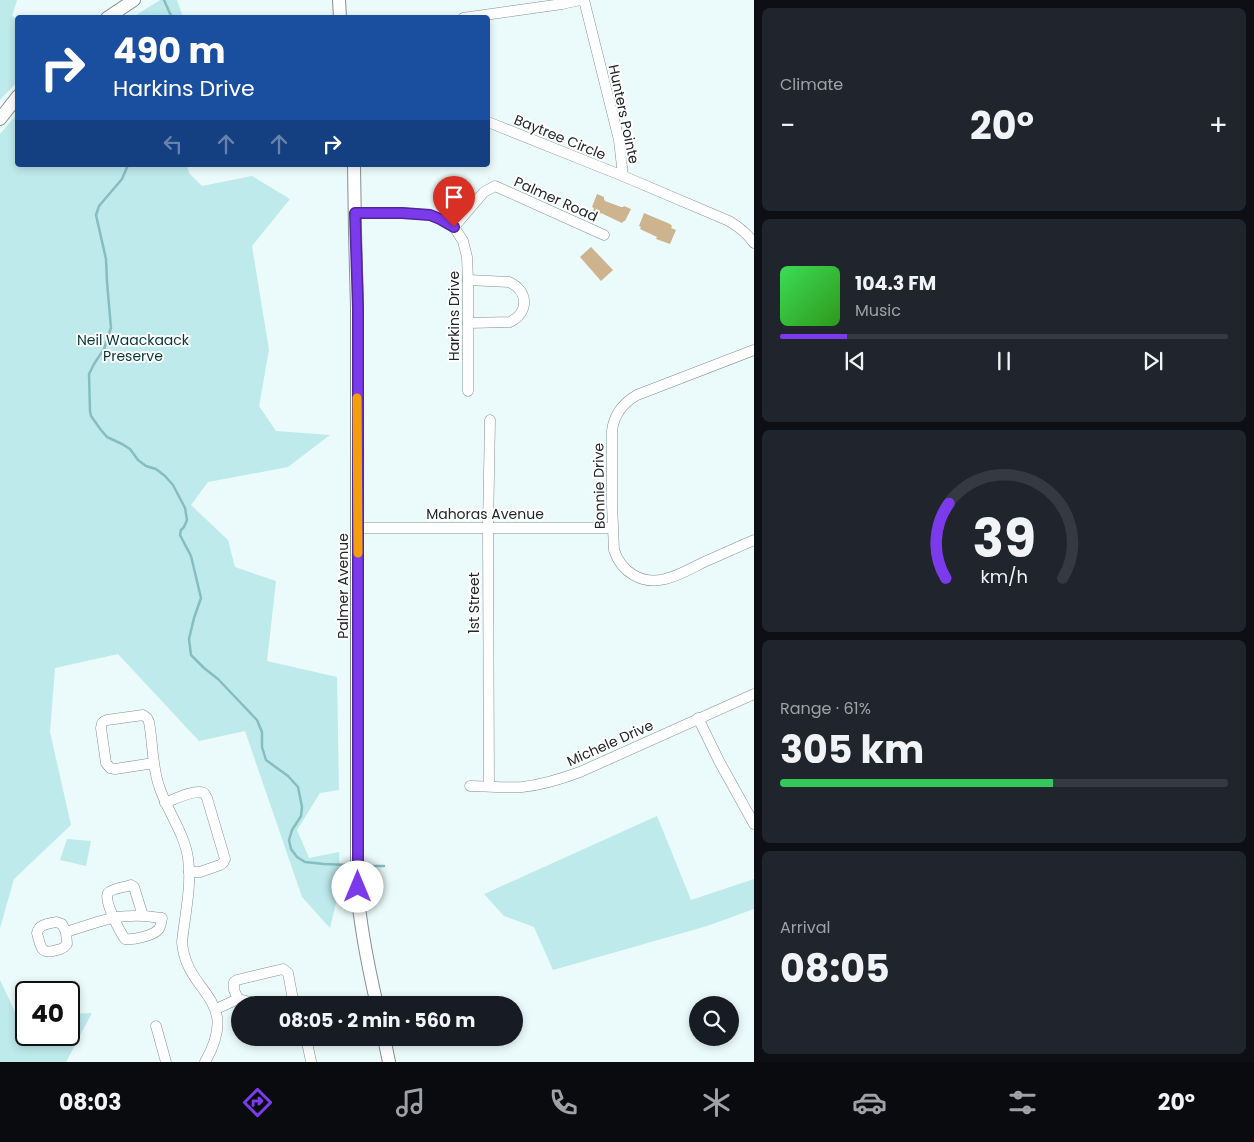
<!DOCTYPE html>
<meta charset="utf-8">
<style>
:root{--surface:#171b24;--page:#20242c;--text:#f1f3f6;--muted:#9ea1a6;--line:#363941;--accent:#7c3aed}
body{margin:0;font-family:Poppins,sans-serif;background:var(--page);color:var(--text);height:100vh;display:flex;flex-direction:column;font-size:19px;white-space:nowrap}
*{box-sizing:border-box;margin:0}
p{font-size:16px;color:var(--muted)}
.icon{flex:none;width:28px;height:28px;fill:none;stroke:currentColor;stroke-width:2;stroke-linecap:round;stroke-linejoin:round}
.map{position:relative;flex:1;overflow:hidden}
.drawer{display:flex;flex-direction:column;gap:8px;padding:8px;background:#0d0f14;width:500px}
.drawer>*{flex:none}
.hud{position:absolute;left:15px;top:15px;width:475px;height:152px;border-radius:5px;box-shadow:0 2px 8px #0003;background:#1a4fa0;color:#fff;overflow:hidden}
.fabs{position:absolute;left:689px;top:996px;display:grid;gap:10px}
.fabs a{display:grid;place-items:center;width:50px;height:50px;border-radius:50%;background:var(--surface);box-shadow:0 2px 8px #0003;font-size:25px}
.speed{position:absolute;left:15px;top:981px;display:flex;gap:10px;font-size:25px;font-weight:700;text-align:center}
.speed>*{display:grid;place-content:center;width:65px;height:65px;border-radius:50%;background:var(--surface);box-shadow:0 2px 8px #0003;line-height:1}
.speed .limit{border:2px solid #111;border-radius:8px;background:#fff;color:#111}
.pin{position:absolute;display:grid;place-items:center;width:42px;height:42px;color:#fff;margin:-51px -21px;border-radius:50% 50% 50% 0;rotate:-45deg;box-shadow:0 0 5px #0007}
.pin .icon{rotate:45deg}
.me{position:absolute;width:55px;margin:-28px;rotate:0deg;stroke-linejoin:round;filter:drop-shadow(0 0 4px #0008)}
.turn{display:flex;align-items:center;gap:18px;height:105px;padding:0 15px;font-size:22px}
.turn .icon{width:65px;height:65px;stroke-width:2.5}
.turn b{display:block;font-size:35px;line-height:42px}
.lanes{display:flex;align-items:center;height:48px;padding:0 15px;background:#0003;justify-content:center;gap:25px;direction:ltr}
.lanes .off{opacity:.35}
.big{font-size:38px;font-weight:700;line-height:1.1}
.drawer .widget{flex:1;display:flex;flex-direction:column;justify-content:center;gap:8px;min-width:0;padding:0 18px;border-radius:8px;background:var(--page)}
.drawer .dial{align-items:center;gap:0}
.dial svg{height:130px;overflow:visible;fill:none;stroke:var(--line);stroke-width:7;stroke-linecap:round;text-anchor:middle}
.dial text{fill:var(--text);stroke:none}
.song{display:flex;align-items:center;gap:15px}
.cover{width:60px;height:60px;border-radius:8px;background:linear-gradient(135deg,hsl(130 70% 55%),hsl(110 70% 35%))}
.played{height:5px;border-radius:2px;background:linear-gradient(90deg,var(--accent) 15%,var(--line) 15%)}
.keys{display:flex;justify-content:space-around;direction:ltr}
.heat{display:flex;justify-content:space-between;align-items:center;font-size:28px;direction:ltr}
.charge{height:8px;border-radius:4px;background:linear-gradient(90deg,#34c759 61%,var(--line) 0)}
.trip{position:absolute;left:231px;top:996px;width:292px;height:50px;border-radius:25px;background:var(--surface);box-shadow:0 2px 8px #0003;font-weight:700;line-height:50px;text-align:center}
.tab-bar{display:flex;height:80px;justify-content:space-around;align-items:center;background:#090b0e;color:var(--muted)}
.tab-bar .icon{width:35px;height:35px}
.tab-bar .on{color:var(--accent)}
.tab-bar b{font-size:22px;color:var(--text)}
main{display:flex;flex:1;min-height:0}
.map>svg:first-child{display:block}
.green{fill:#beeaec}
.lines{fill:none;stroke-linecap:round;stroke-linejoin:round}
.stream{stroke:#86bec0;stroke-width:2.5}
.building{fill:#cdb48f}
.minor-casing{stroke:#839090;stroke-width:11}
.tertiary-casing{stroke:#839090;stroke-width:14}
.minor{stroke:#fff;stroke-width:10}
.tertiary{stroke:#fff;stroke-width:12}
.route-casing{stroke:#51269a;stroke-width:12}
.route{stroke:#7c3aed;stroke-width:9}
.slow{stroke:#f59e0b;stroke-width:9}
.labels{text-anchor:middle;stroke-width:4;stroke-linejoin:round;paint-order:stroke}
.street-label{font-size:14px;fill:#212626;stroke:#fff}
.park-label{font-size:14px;fill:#00373a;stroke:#fff}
</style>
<main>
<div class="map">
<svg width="754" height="1062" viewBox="0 0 754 1062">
<rect width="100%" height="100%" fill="#ebfafa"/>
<!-- green -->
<g class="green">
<polygon points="0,0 17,0 12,16 17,19 18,81 0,100"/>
<polygon points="160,0 177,0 183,17 133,17"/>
<polygon points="17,114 18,165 187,165 189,173 202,186 252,176 290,199 252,246 269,350 259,406 276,431 330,435 288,467 208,482 191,505 228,540 235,567 276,581 267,661 337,677 339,790 320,793 297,830 309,858 339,852 340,886 330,928 302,897 245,731 199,741 118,654 55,668 50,732 71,825 14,879 0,928 0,134"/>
<polygon points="657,816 691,900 754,879 754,909 707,926 553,970 534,927 504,916 484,894"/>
<polygon points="67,839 91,841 86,866 60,860"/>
<polygon points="0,980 17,1016 26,1015 26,1035 69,1035 69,1014 92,1013 66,1062 0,1062"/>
</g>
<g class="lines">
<!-- stream -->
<g class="stream">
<polyline points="164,0 172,18"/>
<polyline points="128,165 122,179 99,206 96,215 106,259 107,282 111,328 104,349 94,364 89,374 90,411 91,416 101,430 107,437 122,444 130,449 138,460 146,466 156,469 165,476 173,485 185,508 187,520 184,527 181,530 180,535 191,556 201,598 194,618 189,639 191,655 204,668 218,679 257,720 262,732 262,747 266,760 288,776 298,787 302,807 301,816 292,830 289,840 291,849 297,857 305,862 324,864 349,865"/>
<polyline points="366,866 384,866"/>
</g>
</g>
<!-- building -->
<g class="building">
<polygon points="597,194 604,197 604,199 605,201 621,207 623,207 624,206 631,209 625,221 624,221 622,223 601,213 600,214 593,211 594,208 592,207"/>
<polygon points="644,213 670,224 672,226 671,228 676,230 670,244 656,239 657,237 640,229 641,227 639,226"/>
<polygon points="591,247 613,270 601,281 580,257"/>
</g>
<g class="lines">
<defs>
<g id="minor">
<polyline points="584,0 619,140 623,176"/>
<polyline points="463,18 562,4 580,0"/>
<path d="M488,122l135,54 106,45c10,6 18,12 25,22"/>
<polyline points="355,213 403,213 430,215 440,219 454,227 463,241 467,257 468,280 468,391"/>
<polyline points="454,227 484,192 495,186 604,235"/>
<path d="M468,323l42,-1c19,-9 19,-31 -1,-40l-41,-2"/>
<path d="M754,350l-117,45c-14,8 -23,19 -25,36v73l2,46c7,22 28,35 51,29 14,-3 27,-11 39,-17 17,-7 33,-15 50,-22"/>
<polyline points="357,528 612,528"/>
<polyline points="698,718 719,761 754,824"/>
<path d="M154,763l-39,6 -5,-1 -4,-5 -5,-35c0,-5 2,-7 6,-8l36,-5 4,3 2,4c4,21 3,44 10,64 8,25 25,46 29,72 4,27 -3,56 -6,84 4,53 60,55 23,120"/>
<path d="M470,786c17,0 34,2 52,1 20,-2 39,-8 58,-15l174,-78"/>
<polyline points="489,786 488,528 490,420"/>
<path d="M165,803c10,-4 29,-14 39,-10l3,5 18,61 -2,4 -3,2 -20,7h-11"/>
<path d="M56,922l6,2 4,8 1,12c-3,4 -5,5 -10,6 -17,5 -16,-3 -20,-17 2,-9 11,-9 19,-11z"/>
<path d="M66,932c21,-6 43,-16 65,-16 10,-1 21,1 31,2 -1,4 -1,9 -4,12 -6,6 -25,10 -33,9 -5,-7 -22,-39 -17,-46 3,-4 15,-6 20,-7l3,-1 3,2 9,29"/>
<polyline points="238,999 234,990 234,982 237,980 283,969 288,973 294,1005"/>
<polyline points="216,1009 238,999 263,1005"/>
<polyline points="156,1026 166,1062"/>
<polyline points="306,1038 311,1061"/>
</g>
<g id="tertiary">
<polyline points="339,0 340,18"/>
<polyline points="107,18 134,0"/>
<polyline points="0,119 18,96"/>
<path d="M354,165l1,66 2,77v579c3,39 11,79 20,118"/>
<polyline points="384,1038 389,1062"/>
</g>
</defs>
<!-- minor casing -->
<use href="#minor" class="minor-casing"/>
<!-- tertiary casing -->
<use href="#tertiary" class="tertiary-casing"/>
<!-- minor -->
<use href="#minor" class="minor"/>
<!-- tertiary -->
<use href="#tertiary" class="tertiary"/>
</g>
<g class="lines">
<defs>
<polyline id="route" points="358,887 358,308 355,213 402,213 430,215 440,219 454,227"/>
</defs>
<!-- route casing -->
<use href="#route" class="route-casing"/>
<!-- route -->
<use href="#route" class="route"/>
<!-- slow -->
<polyline class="slow" points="357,398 358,553"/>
</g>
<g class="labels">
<!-- street labels -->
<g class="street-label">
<text transform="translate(624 114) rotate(78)" y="5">Hunters Pointe</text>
<text transform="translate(560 137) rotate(22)" y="5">Baytree Circle</text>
<text transform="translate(556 199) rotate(24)" y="5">Palmer Road</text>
<text transform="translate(454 316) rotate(-90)" y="5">Harkins Drive</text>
<text transform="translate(599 486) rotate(-91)" y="5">Bonnie Drive</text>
<text x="485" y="519">Mahoras Avenue</text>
<text transform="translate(343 586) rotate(-90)" y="5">Palmer Avenue</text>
<text transform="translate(474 603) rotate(-90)" y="5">1st Street</text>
<text transform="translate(610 743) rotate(-24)" y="5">Michele Drive</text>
</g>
<!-- park labels -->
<g class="park-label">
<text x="133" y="345">Neil Waackaack<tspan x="133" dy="16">Preserve</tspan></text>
</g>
</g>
</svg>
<div class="fabs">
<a><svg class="icon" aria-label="search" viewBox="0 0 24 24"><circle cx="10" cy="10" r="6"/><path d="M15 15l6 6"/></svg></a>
</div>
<div class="speed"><div class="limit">40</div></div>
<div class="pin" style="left:454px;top:227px;background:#d93025"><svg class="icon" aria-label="arrive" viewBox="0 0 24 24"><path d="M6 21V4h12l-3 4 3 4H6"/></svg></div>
<svg class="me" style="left:358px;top:887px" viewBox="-20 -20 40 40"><circle r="19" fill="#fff"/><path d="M0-13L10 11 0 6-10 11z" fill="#7c3aed"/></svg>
<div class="trip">08:05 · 2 min · 560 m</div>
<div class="hud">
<div class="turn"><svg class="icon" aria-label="right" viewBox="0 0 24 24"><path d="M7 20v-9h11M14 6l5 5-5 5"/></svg><div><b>490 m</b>Harkins Drive</div></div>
<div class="lanes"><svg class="icon off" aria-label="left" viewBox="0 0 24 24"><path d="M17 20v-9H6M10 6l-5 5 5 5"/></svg><svg class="icon off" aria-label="ahead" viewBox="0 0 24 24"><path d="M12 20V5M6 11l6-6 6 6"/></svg><svg class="icon off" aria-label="ahead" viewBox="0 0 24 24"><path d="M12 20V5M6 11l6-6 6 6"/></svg><svg class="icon" aria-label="right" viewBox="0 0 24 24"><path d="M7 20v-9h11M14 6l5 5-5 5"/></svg></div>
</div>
</div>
<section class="drawer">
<div class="widget"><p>Climate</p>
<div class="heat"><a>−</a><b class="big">20°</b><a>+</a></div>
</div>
<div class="widget">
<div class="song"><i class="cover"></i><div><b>104.3 FM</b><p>Music</p></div></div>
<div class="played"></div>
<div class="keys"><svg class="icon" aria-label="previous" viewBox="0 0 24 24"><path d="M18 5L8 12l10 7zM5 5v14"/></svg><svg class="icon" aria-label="pause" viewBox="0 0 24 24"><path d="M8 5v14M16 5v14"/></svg><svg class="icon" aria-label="next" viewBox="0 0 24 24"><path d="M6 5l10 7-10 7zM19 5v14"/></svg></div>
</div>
<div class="widget dial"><svg viewBox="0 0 100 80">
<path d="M14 69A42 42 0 1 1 86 69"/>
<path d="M14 69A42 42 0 0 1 16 23" stroke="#7c3aed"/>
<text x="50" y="56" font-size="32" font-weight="700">39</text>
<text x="50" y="72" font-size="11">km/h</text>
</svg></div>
<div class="widget"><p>Range · 61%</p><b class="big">305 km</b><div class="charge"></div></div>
<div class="widget"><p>Arrival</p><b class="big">08:05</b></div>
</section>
</main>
<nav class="tab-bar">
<b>08:03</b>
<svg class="icon on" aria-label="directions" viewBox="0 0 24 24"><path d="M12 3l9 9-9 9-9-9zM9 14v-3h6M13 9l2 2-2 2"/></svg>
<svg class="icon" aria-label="music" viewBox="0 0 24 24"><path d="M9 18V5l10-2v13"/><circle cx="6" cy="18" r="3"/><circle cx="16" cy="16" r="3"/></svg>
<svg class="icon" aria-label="phone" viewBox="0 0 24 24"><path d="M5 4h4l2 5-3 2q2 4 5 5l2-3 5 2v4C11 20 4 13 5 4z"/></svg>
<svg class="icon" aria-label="climate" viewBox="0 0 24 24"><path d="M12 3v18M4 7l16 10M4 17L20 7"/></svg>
<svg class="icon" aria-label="car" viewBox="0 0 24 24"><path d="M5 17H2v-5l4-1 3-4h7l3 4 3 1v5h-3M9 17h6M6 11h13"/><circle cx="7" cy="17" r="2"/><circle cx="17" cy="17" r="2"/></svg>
<svg class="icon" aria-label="filters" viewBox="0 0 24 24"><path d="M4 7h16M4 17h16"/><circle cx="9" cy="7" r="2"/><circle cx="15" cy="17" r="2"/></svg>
<b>20°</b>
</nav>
